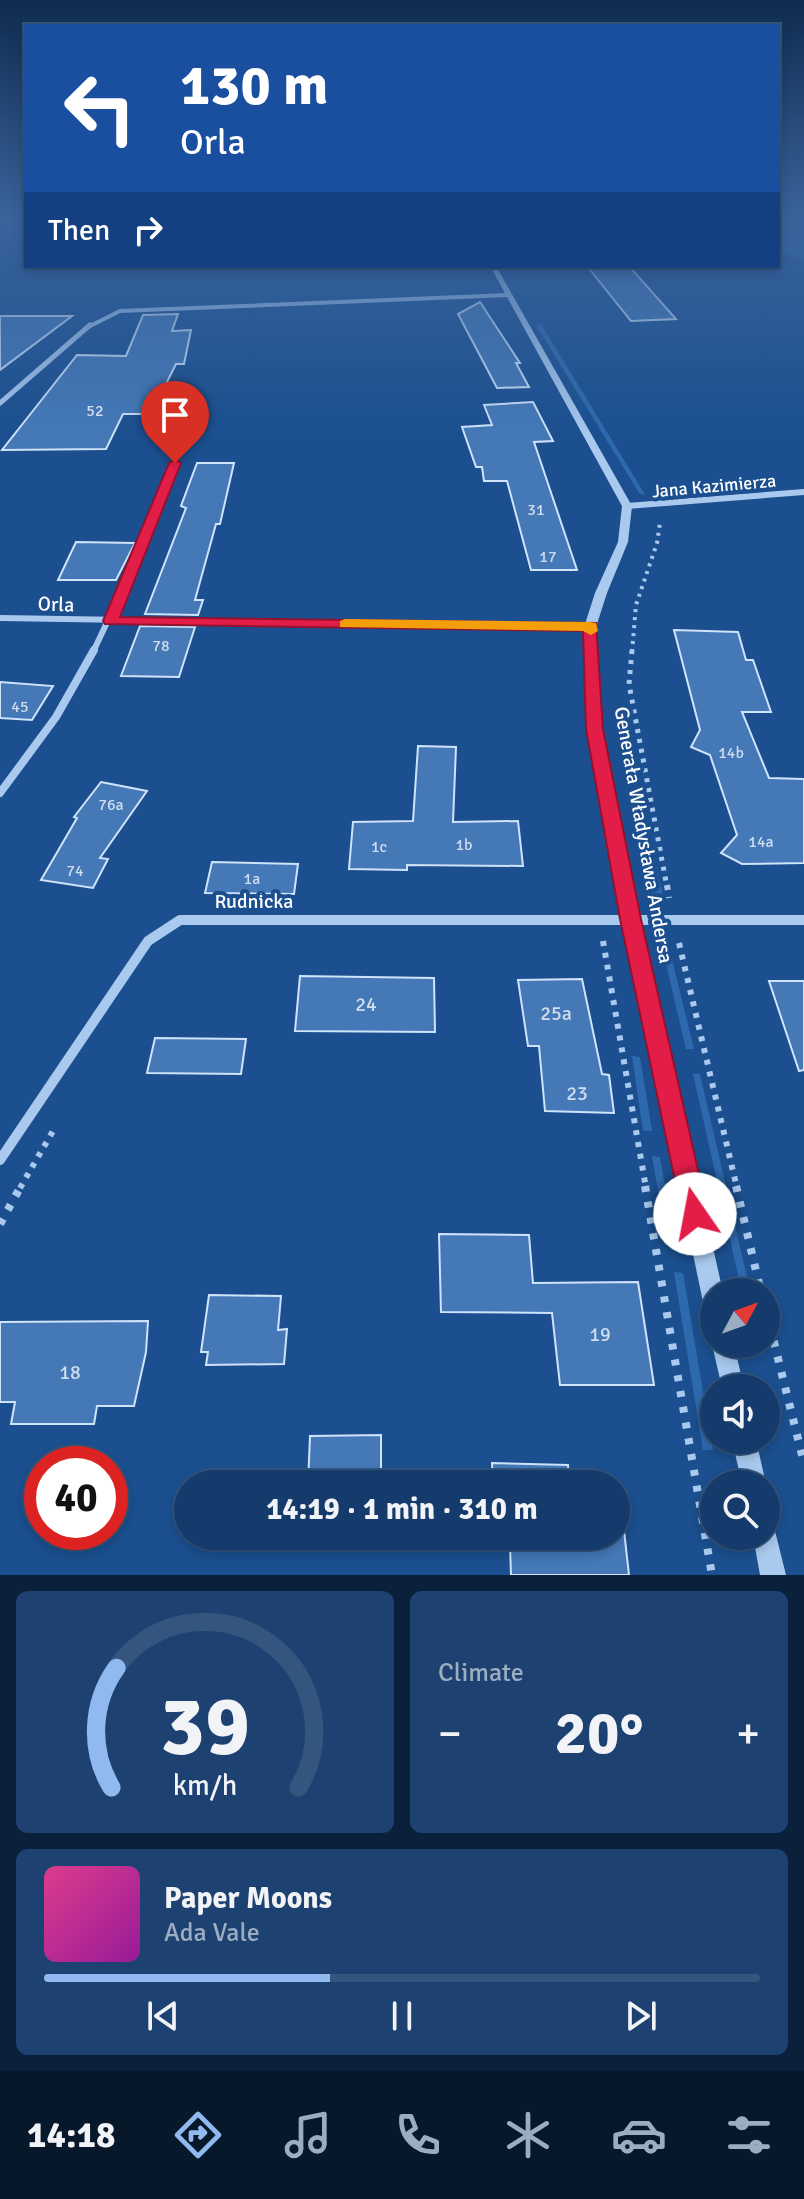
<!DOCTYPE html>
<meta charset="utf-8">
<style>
:root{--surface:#143b6b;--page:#1d4271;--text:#f1f3f6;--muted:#9dadc1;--line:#33557e;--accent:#90b9f0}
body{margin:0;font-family:Signika,sans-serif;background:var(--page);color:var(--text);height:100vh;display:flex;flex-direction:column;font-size:30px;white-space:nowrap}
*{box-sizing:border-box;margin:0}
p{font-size:26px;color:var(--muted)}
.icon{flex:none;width:44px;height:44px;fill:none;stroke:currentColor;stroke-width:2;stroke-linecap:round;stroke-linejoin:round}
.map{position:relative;height:1575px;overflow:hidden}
.details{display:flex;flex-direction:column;gap:16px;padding:16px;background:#0b203b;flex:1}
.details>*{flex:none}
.top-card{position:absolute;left:24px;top:24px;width:756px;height:244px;border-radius:0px;box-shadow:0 4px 12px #0003,0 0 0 2px var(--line);background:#1a4fa0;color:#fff;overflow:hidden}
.needle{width:52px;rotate:49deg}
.fabs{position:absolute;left:700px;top:1278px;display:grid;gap:16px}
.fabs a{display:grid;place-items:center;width:80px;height:80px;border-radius:50%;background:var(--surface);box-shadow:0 4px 12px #0003,0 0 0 2px var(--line);font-size:40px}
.speed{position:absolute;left:24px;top:1446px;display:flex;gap:16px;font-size:40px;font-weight:700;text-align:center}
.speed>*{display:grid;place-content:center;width:104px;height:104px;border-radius:50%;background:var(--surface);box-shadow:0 4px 12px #0003,0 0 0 2px var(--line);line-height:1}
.speed .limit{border:12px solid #d22;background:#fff;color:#111}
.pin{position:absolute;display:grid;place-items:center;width:68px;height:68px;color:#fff;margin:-82px -34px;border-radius:50% 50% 50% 0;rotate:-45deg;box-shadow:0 0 8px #0007}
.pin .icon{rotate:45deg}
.me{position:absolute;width:88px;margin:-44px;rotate:348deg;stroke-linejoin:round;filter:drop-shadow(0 0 6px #0008)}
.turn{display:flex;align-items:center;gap:28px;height:168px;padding:0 24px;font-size:36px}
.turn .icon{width:104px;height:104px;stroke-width:2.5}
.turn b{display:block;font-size:56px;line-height:68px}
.then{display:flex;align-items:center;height:76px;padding:0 24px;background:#0003;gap:16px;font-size:30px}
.big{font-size:60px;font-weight:700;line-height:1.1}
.details .widget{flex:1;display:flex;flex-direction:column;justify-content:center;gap:12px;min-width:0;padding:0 28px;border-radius:12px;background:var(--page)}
.details .dial{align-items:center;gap:0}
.dial svg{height:208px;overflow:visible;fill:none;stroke:var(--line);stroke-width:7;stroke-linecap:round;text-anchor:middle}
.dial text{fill:var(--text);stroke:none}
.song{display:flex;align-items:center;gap:24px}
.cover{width:96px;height:96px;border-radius:12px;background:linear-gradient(135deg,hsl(330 70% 55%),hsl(300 70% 35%))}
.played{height:8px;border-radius:4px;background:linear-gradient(90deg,var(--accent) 40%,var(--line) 40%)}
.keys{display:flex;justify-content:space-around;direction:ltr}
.heat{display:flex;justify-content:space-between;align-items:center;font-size:44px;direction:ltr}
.details .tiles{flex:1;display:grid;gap:16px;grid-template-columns:1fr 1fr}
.widget:last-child{grid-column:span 2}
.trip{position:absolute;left:174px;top:1470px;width:456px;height:80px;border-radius:40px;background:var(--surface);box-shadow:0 4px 12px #0003,0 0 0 2px var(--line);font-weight:700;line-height:80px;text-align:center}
.tabs{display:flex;height:128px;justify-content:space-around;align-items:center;background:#08182b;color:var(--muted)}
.tabs .icon{width:56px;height:56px}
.tabs .active{color:var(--accent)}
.tabs b{font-size:36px;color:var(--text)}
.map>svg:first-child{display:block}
.green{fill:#2e69ad}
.building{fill:#4478b7;stroke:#cfe3fa;stroke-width:2}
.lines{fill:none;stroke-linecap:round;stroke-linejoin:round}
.path-far3{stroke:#a9c9ee;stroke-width:4;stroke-dasharray:3 5;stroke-linecap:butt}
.path-far2{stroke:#a9c9ee;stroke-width:5;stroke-dasharray:4 6;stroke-linecap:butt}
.path-far1{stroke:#a9c9ee;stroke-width:6;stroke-dasharray:5 7;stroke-linecap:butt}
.path{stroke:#a9c9ee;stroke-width:8;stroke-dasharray:6 10;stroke-linecap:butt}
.minor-far4{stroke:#a9c9ee;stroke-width:4}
.minor-far3{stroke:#a9c9ee;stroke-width:5}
.minor-far2{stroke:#a9c9ee;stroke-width:6}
.minor-far1{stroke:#a9c9ee;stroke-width:8}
.minor{stroke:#a9c9ee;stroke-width:10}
.tertiary{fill:#a9c9ee;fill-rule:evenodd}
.rail-casing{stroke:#fff;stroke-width:4}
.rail{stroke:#1b4f8f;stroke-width:3;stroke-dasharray:8;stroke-linecap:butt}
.route{fill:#e11d48;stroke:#92132f;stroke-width:2}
.slow{fill:#f59e0b}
.labels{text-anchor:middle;stroke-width:8;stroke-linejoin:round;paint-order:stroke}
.number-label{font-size:16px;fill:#d0dded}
.far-street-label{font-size:18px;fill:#fff;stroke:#1b4f8f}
.street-label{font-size:20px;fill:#fff;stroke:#1b4f8f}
.near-number-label{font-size:20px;fill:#d0dded}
</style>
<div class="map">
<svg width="804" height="1575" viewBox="0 0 804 1575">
<rect width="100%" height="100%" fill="#1b4f8f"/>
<!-- green -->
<g class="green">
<polygon points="778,231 804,235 804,260 778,251"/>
<polygon points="541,324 646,496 639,493 536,325"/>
<polygon points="614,710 621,710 637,786 628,786"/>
<polygon points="636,821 645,821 665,903 652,894"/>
<polygon points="662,947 669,947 694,1049 686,1049"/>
<polygon points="632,1056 640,1057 652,1131 643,1131"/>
<polygon points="693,1074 700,1074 749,1286 740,1284"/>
<polygon points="652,1156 660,1157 674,1238 666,1238"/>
<polygon points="674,1272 683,1273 713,1450 703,1450"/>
</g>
<!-- building -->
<g class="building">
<polygon points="587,266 629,266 676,319 631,321"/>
<polygon points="480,302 520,363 516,363 529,387 497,388 458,314"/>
<polygon points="178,314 172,331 191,330 184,364 176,364 151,414 123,414 106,449 2,450 77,355 126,356 143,315"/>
<polygon points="0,316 72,316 0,370"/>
<polygon points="533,402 553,441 534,442 577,570 531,570 507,481 484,481 482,467 476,467 462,427 492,425 484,405"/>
<polygon points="197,463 234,463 220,524 216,524 195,600 203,600 198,615 145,614 186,508 181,506"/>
<polygon points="76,542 135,543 116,580 58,580"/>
<polygon points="140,626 195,627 179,677 121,676"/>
<polygon points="674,630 738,632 746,660 753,660 771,712 742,712 769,778 804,779 804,863 742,864 721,853 737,835 710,755 691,747 700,730"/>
<polygon points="0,682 53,686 32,720 0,718"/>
<polygon points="418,746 456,747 453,822 518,821 523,866 407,865 407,870 349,869 353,822 413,821"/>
<polygon points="101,782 147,791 100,858 108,859 93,888 41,880 77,818 74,817"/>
<polygon points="212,862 298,864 294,894 205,893"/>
<polygon points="300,976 434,978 435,1032 295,1031"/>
<polygon points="582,979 602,1074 609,1075 614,1113 545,1111 539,1046 528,1046 518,980"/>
<polygon points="769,981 804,981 804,1070 799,1071"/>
<polygon points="155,1038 246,1039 241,1074 147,1073"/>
<polygon points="439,1234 529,1235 533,1283 638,1282 654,1385 560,1385 552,1313 441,1312"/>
<polygon points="209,1295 281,1296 278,1330 287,1329 284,1364 206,1365 208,1352 201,1352"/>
<polygon points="148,1321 146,1352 134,1406 97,1406 94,1424 11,1424 15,1402 0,1402 0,1322"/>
<polygon points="381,1435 381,1484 308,1484 310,1436"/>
<polygon points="492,1463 568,1465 569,1484 493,1484"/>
<polygon points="616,1486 619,1486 629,1575 511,1575 510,1545 496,1544 495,1536 616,1536"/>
</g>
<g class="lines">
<!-- path-far3 -->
<polyline class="path-far3" points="632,652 636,605 657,543 660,523"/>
<!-- path-far2 -->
<polyline class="path-far2" points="632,650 629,684 667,887"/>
<!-- path-far1 -->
<g class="path-far1">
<polyline points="667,885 669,898"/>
<polyline points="603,941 646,1188"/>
<polyline points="679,943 737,1188"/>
<polyline points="20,1188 53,1131"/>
</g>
<!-- path -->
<g class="path">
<polyline points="645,1186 712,1575"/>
<polyline points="736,1186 761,1292"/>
<polyline points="0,1224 21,1186"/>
<polyline points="766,1310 804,1463"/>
</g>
<!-- minor-far4 -->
<polyline class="minor-far4" points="88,327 120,311 508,295"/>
<!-- minor-far3 -->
<g class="minor-far3">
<polyline points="0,403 90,325"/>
<polyline points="172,469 175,463"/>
</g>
<!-- minor-far2 -->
<g class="minor-far2">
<polyline points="627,506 804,492"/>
<polyline points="0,618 590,627"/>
<polyline points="93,652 121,593 173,467"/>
</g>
<!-- minor-far1 -->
<polyline class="minor-far1" points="0,793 56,717 94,650"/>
<!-- minor -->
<polyline class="minor" points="0,1160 148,941 180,920 804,920"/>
<!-- tertiary -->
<g class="tertiary">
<polygon points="490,266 496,266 632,506 628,542 607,593 596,627 602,729 639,919 723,1292 714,1292 714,1313 706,1310 703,1302 623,919 588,729 584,627 595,593 618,542 622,506"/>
<polygon points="714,1339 714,1344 734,1344 744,1388 722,1388 712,1344"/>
<polygon points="732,1440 756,1440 766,1484 742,1484"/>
<polygon points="766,1524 774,1527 786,1575 760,1575 753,1536 766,1536"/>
</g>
<defs>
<polyline id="rail" points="0,223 12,216"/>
</defs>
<!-- rail casing -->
<use href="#rail" class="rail-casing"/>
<!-- rail -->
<use href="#rail" class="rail"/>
</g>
<!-- sky -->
<linearGradient id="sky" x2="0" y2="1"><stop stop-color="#0f2b4f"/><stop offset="0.5" stop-color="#39639b"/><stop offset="1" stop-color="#39639b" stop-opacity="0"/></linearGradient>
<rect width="804" height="436" fill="url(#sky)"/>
<!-- route -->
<polygon class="route" points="175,459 181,463 120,617 596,623 603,729 641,919 708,1214 704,1223 695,1227 686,1223 682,1214 620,919 586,729 583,631 105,624 103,621 169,463"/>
<!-- slow -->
<polygon class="slow" points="345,619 590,622 596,623 598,631 591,635 583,631 340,627 340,621"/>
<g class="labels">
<!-- number labels -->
<g class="number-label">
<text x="95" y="416">52</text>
<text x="536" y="515">31</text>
<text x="548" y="562">17</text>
<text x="161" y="651">78</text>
<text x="20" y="712">45</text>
<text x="731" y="758">14b</text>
<text x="111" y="810">76a</text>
<text x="761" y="847">14a</text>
<text x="464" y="850">1b</text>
<text x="379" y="852">1c</text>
<text x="75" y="876">74</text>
<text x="252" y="884">1a</text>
</g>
<!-- far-street labels -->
<g class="far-street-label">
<text transform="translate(714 486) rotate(-5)" y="6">Jana Kazimierza</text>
</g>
<!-- street labels -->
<g class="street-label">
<text transform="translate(56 604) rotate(2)" y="7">Orla</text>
<text transform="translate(644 835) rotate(80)" y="7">Generała Władysława Andersa</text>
<text x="254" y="908">Rudnicka</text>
</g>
<!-- near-number labels -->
<g class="near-number-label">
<text x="366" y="1011">24</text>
<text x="556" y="1020">25a</text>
<text x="577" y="1100">23</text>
<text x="600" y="1341">19</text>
<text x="70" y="1379">18</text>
</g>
</g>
</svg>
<div class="fabs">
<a><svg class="needle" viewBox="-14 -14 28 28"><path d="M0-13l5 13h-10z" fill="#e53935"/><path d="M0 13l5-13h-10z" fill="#9dadc1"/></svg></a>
<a><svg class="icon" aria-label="sound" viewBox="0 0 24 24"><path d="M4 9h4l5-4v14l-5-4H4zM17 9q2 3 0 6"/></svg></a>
<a><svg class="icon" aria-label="search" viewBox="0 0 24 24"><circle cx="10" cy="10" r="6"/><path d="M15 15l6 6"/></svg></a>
</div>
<div class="speed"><div class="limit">40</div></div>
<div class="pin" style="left:175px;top:463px;background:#d93025"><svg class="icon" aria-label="arrive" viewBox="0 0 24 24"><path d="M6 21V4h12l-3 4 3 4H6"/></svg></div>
<svg class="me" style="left:695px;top:1214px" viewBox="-20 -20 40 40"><circle r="19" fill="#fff"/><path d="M0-13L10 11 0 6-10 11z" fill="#e11d48"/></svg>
<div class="trip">14:19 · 1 min · 310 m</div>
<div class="top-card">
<div class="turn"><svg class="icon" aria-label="left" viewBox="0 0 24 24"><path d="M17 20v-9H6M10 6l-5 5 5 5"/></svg><div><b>130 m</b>Orla</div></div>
<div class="then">Then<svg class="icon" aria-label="right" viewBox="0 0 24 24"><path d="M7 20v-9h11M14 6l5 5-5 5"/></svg></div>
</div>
</div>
<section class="details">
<div class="tiles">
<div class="widget dial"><svg viewBox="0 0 100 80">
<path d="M14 69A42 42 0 1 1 86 69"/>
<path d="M14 69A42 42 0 0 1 16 23" stroke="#90b9f0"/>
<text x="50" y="56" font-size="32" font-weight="700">39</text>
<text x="50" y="72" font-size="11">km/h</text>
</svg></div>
<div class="widget"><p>Climate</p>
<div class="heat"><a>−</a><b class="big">20°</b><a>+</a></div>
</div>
<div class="widget">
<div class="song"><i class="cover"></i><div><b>Paper Moons</b><p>Ada Vale</p></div></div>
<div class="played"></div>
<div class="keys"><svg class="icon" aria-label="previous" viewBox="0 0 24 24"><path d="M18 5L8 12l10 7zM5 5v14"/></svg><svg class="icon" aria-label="pause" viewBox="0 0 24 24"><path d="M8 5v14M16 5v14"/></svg><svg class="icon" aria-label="next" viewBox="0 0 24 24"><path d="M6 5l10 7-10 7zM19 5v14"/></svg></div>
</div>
</div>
</section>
<nav class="tabs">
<b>14:18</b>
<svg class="icon active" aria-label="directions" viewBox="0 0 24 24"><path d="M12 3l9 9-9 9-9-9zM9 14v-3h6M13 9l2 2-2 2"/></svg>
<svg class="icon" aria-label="music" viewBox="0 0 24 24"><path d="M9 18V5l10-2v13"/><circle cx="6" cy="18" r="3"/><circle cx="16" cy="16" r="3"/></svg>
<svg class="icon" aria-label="phone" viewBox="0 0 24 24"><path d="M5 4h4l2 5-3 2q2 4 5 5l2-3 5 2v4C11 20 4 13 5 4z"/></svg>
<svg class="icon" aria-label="climate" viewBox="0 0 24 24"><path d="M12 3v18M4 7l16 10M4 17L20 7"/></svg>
<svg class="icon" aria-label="car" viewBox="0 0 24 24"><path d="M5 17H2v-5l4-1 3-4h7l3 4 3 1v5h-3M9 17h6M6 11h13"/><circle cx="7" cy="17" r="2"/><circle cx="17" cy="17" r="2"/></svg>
<svg class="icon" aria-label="filters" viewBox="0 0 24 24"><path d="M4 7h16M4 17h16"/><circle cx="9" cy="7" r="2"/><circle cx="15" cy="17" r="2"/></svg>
</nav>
